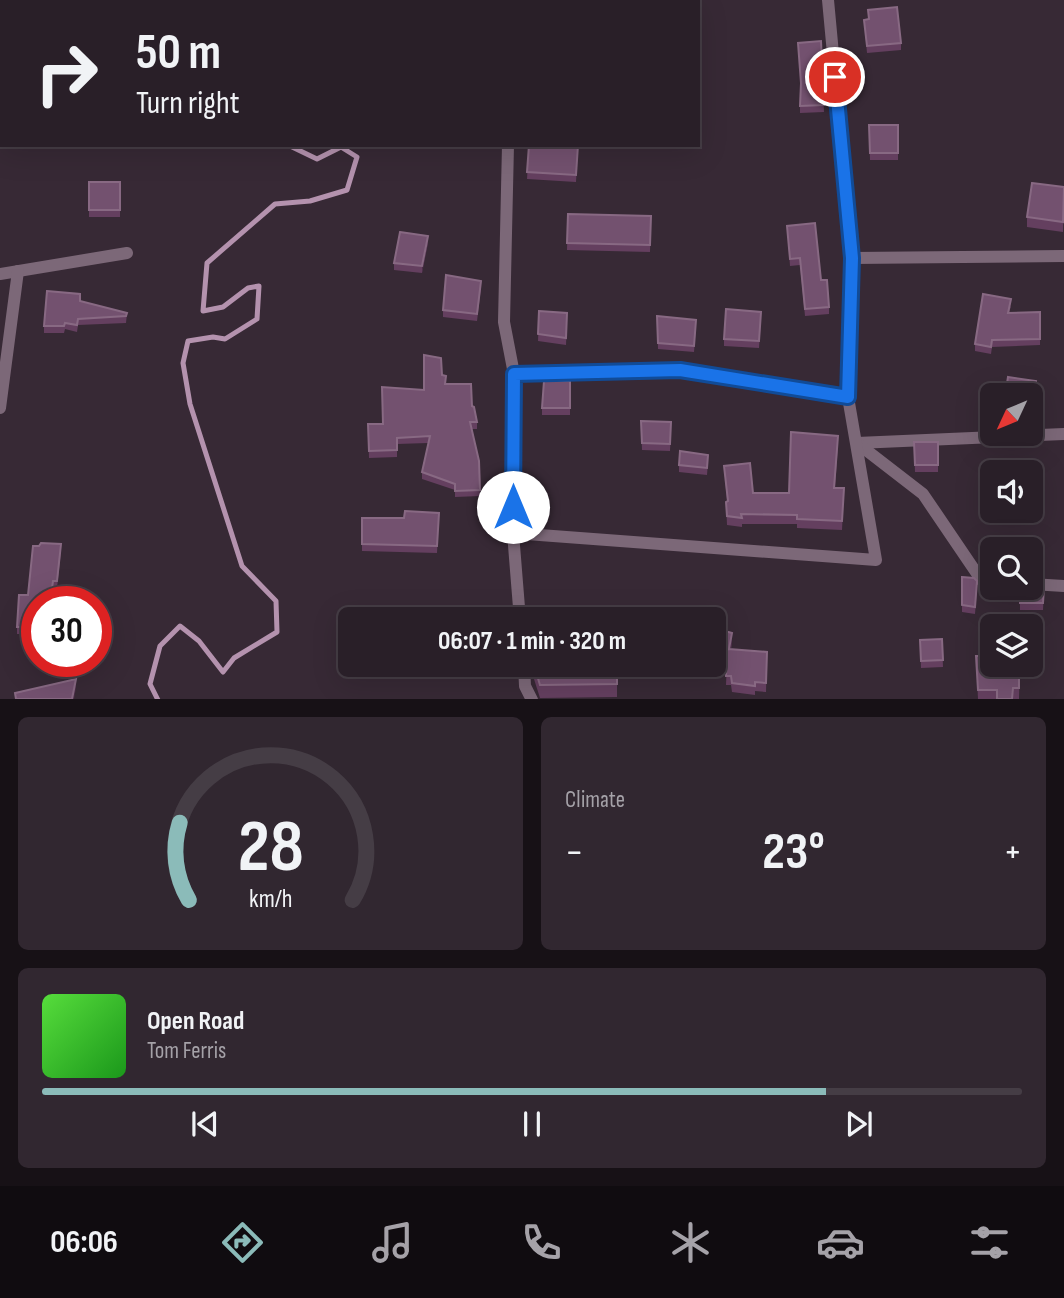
<!DOCTYPE html>
<meta charset="utf-8">
<style>
:root{--surface:#291f28;--page:#312730;--text:#f1f3f6;--muted:#a5a2a8;--line:#453d45;--accent:#8bbbb9}
body{margin:0;font-family:"Sofia Sans Condensed",sans-serif;background:var(--page);color:var(--text);height:100vh;display:flex;flex-direction:column;font-size:26px;white-space:nowrap}
*{box-sizing:border-box;margin:0}
p{font-size:23px;color:var(--muted)}
.icon{flex:none;width:38px;height:38px;fill:none;stroke:currentColor;stroke-width:2;stroke-linecap:round;stroke-linejoin:round}
.map{position:relative;height:699px;overflow:hidden}
.side{display:flex;flex-direction:column;gap:18px;padding:18px;background:#171116;flex:1}
.side>*{flex:none}
.top-card{position:absolute;left:0px;top:0px;width:700px;height:147px;box-shadow:0 7px 28px #0002,0 0 0 2px var(--line);background:#291f28;color:var(--text);overflow:hidden}
.needle{width:46px;rotate:226deg}
.buttons{position:absolute;left:980px;top:383px;display:grid;gap:14px}
.buttons a{display:grid;place-items:center;width:63px;height:63px;border-radius:10px;background:var(--surface);box-shadow:0 7px 28px #0002,0 0 0 2px var(--line);font-size:35px}
.speed{position:absolute;left:21px;top:586px;display:flex;gap:14px;font-size:35px;font-weight:700;text-align:center}
.speed>*{display:grid;place-content:center;width:91px;height:91px;border-radius:50%;background:var(--surface);box-shadow:0 7px 28px #0002,0 0 0 2px var(--line);line-height:1}
.speed .limit{border:10px solid #d22;background:#fff;color:#111}
.pin{position:absolute;display:grid;place-items:center;width:60px;height:60px;color:#fff;margin:-30px;border:4px solid #fff;border-radius:50%;box-shadow:0 2px 7px #0007}
.me{position:absolute;width:77px;margin:-38px;rotate:0deg;stroke-linejoin:round;filter:drop-shadow(0 0 5px #0008)}
.turn{display:flex;align-items:center;gap:24px;height:147px;padding:0 21px;font-size:32px}
.turn .icon{width:91px;height:91px;stroke-width:2.5}
.turn b{display:block;font-size:49px;line-height:60px}
.big{font-size:52px;font-weight:700;line-height:1.1}
.side .widget{flex:1;display:flex;flex-direction:column;justify-content:center;gap:10px;min-width:0;padding:0 24px;border-radius:10px;background:var(--page)}
.side .dial{align-items:center;gap:0}
.dial svg{height:182px;overflow:visible;fill:none;stroke:var(--line);stroke-width:7;stroke-linecap:round;text-anchor:middle}
.dial text{fill:var(--text);stroke:none}
.song{display:flex;align-items:center;gap:21px}
.cover{width:84px;height:84px;border-radius:10px;background:linear-gradient(135deg,hsl(110 70% 55%),hsl(120 70% 35%))}
.played{height:7px;border-radius:4px;background:linear-gradient(90deg,var(--accent) 80%,var(--line) 80%)}
.keys{display:flex;justify-content:space-around;direction:ltr}
.heat{display:flex;justify-content:space-between;align-items:center;font-size:38px;direction:ltr}
.side .tiles{flex:1;display:grid;gap:18px;grid-template-columns:1fr 1fr}
.widget:last-child{grid-column:span 2}
.trip{position:absolute;left:338px;top:607px;width:388px;height:70px;border-radius:10px;background:var(--surface);box-shadow:0 7px 28px #0002,0 0 0 2px var(--line);font-weight:700;line-height:70px;text-align:center}
.menu{display:flex;height:112px;justify-content:space-around;align-items:center;background:#100c10;color:var(--muted)}
.menu .icon{width:49px;height:49px}
.menu .selected{color:var(--accent)}
.menu b{font-size:32px;color:var(--text)}
.map>svg:first-child{display:block}
.lines{fill:none;stroke-linecap:round;stroke-linejoin:round}
.stream{stroke:#b492ae;stroke-width:5}
.minor{stroke:#7c6878;stroke-width:12}
.wall{fill:#643f5f}
.shaded-wall{fill:#4b2e48}
.building{fill:#73516f;stroke:#886983;stroke-width:2}
.route-casing{stroke:#114b97;stroke-width:18}
.route{stroke:#1a73e8;stroke-width:12}
</style>
<div class="map">
<svg width="1064" height="700" viewBox="0 0 1064 700">
<rect width="100%" height="100%" fill="#372935"/>
<g class="lines">
<!-- stream -->
<g class="stream">
<polyline points="377,2 378,0"/>
<polyline points="158,700 150,684 160,646 180,626 199,641 223,672 234,658 277,632 276,601 242,566 190,404 183,363 188,341 213,337 225,339 257,319 259,286 248,288 223,307 203,311 207,263 275,204 310,201 347,190 357,157 341,147 317,159 288,145"/>
</g>
<!-- minor -->
<g class="minor">
<polyline points="512,2 512,0"/>
<polyline points="508,145 504,322 514,374 513,533 520,620"/>
<polyline points="852,258 1064,256"/>
<polyline points="0,274 127,253"/>
<polyline points="514,374 680,370 848,397"/>
<polyline points="0,408 18,271"/>
<polyline points="857,443 1064,434"/>
<polyline points="857,443 923,494 982,581 992,581"/>
<polyline points="513,533 876,560 848,397 852,258 828,0"/>
<polyline points="1031,584 1064,586"/>
<polyline points="524,665 525,686 532,700"/>
</g>
</g>
<!-- wall -->
<g class="wall">
<polygon points="868,19 901,43 901,50 867,53 864,20"/>
<polygon points="821,41 824,112 800,113 800,106"/>
<polygon points="869,125 898,125 898,160 870,160"/>
<polygon points="525,145 578,145 576,182 527,179 529,146"/>
<rect x="89" y="182" width="31" height="35"/>
<polygon points="1064,187 1063,232 1027,227 1027,217"/>
<polygon points="568,214 651,216 650,252 567,250"/>
<polygon points="787,226 821,280 829,307 829,314 805,316 800,265 790,266"/>
<polygon points="428,243 422,273 394,270 394,263"/>
<polygon points="481,288 477,321 443,317 443,310"/>
<polygon points="80,301 127,313 126,323 78,325 77,332 65,329 64,333 44,333 44,326"/>
<polygon points="1011,306 1009,313 1040,312 1040,345 992,347 991,354 975,351 975,344"/>
<polygon points="539,311 567,313 566,345 538,341"/>
<polygon points="657,316 696,326 694,352 658,349"/>
<polygon points="761,319 759,348 724,346 724,339"/>
<polygon points="442,375 446,384 472,406 477,422 477,429 472,429 479,461 480,496 455,497 455,490 422,479 422,472 428,443 397,444 397,457 369,458 368,424 383,424"/>
<polygon points="570,381 570,415 542,415 542,408"/>
<polygon points="641,421 671,429 670,451 642,450"/>
<polygon points="914,442 938,442 938,472 915,472"/>
<polygon points="838,445 835,488 844,488 842,530 797,528 797,524 742,524 742,527 727,525 726,502 727,501 724,466 753,493 789,493"/>
<polygon points="708,462 707,475 679,472 679,465"/>
<polygon points="1008,511 1031,511 1040,516 1040,523 1018,523 1018,513 1008,515"/>
<polygon points="439,513 437,553 362,551 362,518 404,518"/>
<polygon points="61,551 57,588 53,588 51,602 37,602 37,634 17,634 17,627 28,595"/>
<polygon points="962,577 977,588 975,614 962,612"/>
<polygon points="1044,587 1043,610 1020,610 1020,588"/>
<polygon points="714,628 732,642 731,650 767,652 766,692 755,691 755,695 732,692 731,685 726,685 727,658 714,654"/>
<polygon points="942,639 943,667 921,668 920,640"/>
<polygon points="976,656 1020,665 1019,699 978,699"/>
<polygon points="534,665 617,665 617,697 540,698 534,679"/>
</g>
<!-- shaded-wall -->
<g class="shaded-wall">
<polygon points="428,236 428,243 422,273 422,266"/>
<polygon points="732,633 732,642 729,658 729,649"/>
<polygon points="76,679 76,688 74,699 72,699"/>
</g>
<!-- building -->
<g class="building">
<polygon points="0,0 20,0 21,2 2,2 2,15 0,16"/>
<polygon points="443,0 473,0 473,2 444,2"/>
<polygon points="897,7 901,43 867,46 864,20 869,19 868,10"/>
<polygon points="821,41 824,105 800,106 801,83 798,43"/>
<polygon points="869,125 898,125 898,153 870,153"/>
<polygon points="529,145 578,145 576,175 527,172"/>
<rect x="89" y="182" width="31" height="28"/>
<polygon points="1032,183 1064,187 1063,222 1027,217"/>
<polygon points="568,214 651,216 650,245 567,243"/>
<polygon points="815,223 821,280 827,280 829,307 805,309 800,258 790,259 787,226"/>
<polygon points="400,232 428,236 422,266 394,263"/>
<polygon points="446,275 481,281 477,314 443,310"/>
<polygon points="47,291 80,294 80,301 127,313 126,316 78,319 77,325 65,323 64,326 44,326"/>
<polygon points="983,294 1011,299 1008,313 1040,312 1040,339 992,340 991,347 975,344"/>
<polygon points="726,309 761,312 759,341 724,339"/>
<polygon points="539,311 567,313 566,338 538,334"/>
<polygon points="657,316 696,320 694,346 658,343"/>
<polygon points="424,355 441,358 442,375 446,376 445,384 471,384 472,406 474,407 477,422 470,422 479,461 480,490 455,491 455,484 422,472 430,436 397,438 397,450 369,451 368,424 383,424 382,387 424,390"/>
<polygon points="1008,377 1036,381 1033,404 1031,403 1031,396 1005,396"/>
<polygon points="544,381 570,381 570,408 542,408"/>
<polygon points="641,421 671,422 670,444 642,443"/>
<polygon points="791,432 838,436 834,488 844,488 842,521 797,519 797,515 741,514 742,518 727,516 726,502 728,501 724,466 750,463 753,493 789,493"/>
<polygon points="914,442 938,442 938,465 915,465"/>
<polygon points="680,451 708,455 707,468 679,465"/>
<polygon points="1031,483 1035,483 1040,516 1018,516 1018,511 1031,511"/>
<polygon points="405,511 439,513 437,546 362,544 362,518 404,518"/>
<polygon points="41,543 61,544 57,581 53,581 50,602 37,602 37,627 17,627 19,595 28,595 33,546 39,546"/>
<polygon points="962,577 974,578 977,581 975,607 962,605"/>
<polygon points="1031,585 1044,587 1043,603 1020,603 1020,588 1031,588"/>
<rect x="603" y="613" width="14" height="7"/>
<polygon points="714,628 732,633 729,649 767,652 766,683 755,682 755,686 732,683 731,676 726,676 727,649 714,645"/>
<polygon points="942,639 943,660 921,661 920,640"/>
<polygon points="989,646 992,647 992,665 1019,665 1019,688 1013,688 1012,699 997,699 997,690 978,690 976,656 988,656"/>
<polygon points="534,665 617,665 617,684 540,685"/>
<polygon points="76,679 72,699 16,699 15,693"/>
</g>
<g class="lines">
<defs>
<polyline id="route" points="513,507 514,374 680,370 848,397 852,258 835,77"/>
</defs>
<!-- route casing -->
<use href="#route" class="route-casing"/>
<!-- route -->
<use href="#route" class="route"/>
</g>
</svg>
<div class="buttons">
<a><svg class="needle" viewBox="-14 -14 28 28"><path d="M0-13l5 13h-10z" fill="#e53935"/><path d="M0 13l5-13h-10z" fill="#a5a2a8"/></svg></a>
<a><svg class="icon" aria-label="sound" viewBox="0 0 24 24"><path d="M4 9h4l5-4v14l-5-4H4zM17 9q2 3 0 6"/></svg></a>
<a><svg class="icon" aria-label="search" viewBox="0 0 24 24"><circle cx="10" cy="10" r="6"/><path d="M15 15l6 6"/></svg></a>
<a><svg class="icon" aria-label="layers" viewBox="0 0 24 24"><path d="M12 4l9 5-9 5-9-5zM3 14l9 5 9-5"/></svg></a>
</div>
<div class="speed"><div class="limit">30</div></div>
<div class="pin" style="left:835px;top:77px;background:#d93025"><svg class="icon" aria-label="arrive" viewBox="0 0 24 24"><path d="M6 21V4h12l-3 4 3 4H6"/></svg></div>
<svg class="me" style="left:513px;top:507px" viewBox="-20 -20 40 40"><circle r="19" fill="#fff"/><path d="M0-13L10 11 0 6-10 11z" fill="#1a73e8"/></svg>
<div class="trip">06:07 · 1 min · 320 m</div>
<div class="top-card">
<div class="turn"><svg class="icon" aria-label="right" viewBox="0 0 24 24"><path d="M7 20v-9h11M14 6l5 5-5 5"/></svg><div><b>50 m</b>Turn right</div></div>
</div>
</div>
<section class="side">
<div class="tiles">
<div class="widget dial"><svg viewBox="0 0 100 80">
<path d="M14 69A42 42 0 1 1 86 69"/>
<path d="M14 69A42 42 0 0 1 10 35" stroke="#8bbbb9"/>
<text x="50" y="56" font-size="32" font-weight="700">28</text>
<text x="50" y="72" font-size="11">km/h</text>
</svg></div>
<div class="widget"><p>Climate</p>
<div class="heat"><a>−</a><b class="big">23°</b><a>+</a></div>
</div>
<div class="widget">
<div class="song"><i class="cover"></i><div><b>Open Road</b><p>Tom Ferris</p></div></div>
<div class="played"></div>
<div class="keys"><svg class="icon" aria-label="previous" viewBox="0 0 24 24"><path d="M18 5L8 12l10 7zM5 5v14"/></svg><svg class="icon" aria-label="pause" viewBox="0 0 24 24"><path d="M8 5v14M16 5v14"/></svg><svg class="icon" aria-label="next" viewBox="0 0 24 24"><path d="M6 5l10 7-10 7zM19 5v14"/></svg></div>
</div>
</div>
</section>
<nav class="menu">
<b>06:06</b>
<svg class="icon selected" aria-label="directions" viewBox="0 0 24 24"><path d="M12 3l9 9-9 9-9-9zM9 14v-3h6M13 9l2 2-2 2"/></svg>
<svg class="icon" aria-label="music" viewBox="0 0 24 24"><path d="M9 18V5l10-2v13"/><circle cx="6" cy="18" r="3"/><circle cx="16" cy="16" r="3"/></svg>
<svg class="icon" aria-label="phone" viewBox="0 0 24 24"><path d="M5 4h4l2 5-3 2q2 4 5 5l2-3 5 2v4C11 20 4 13 5 4z"/></svg>
<svg class="icon" aria-label="climate" viewBox="0 0 24 24"><path d="M12 3v18M4 7l16 10M4 17L20 7"/></svg>
<svg class="icon" aria-label="car" viewBox="0 0 24 24"><path d="M5 17H2v-5l4-1 3-4h7l3 4 3 1v5h-3M9 17h6M6 11h13"/><circle cx="7" cy="17" r="2"/><circle cx="17" cy="17" r="2"/></svg>
<svg class="icon" aria-label="filters" viewBox="0 0 24 24"><path d="M4 7h16M4 17h16"/><circle cx="9" cy="7" r="2"/><circle cx="15" cy="17" r="2"/></svg>
</nav>
